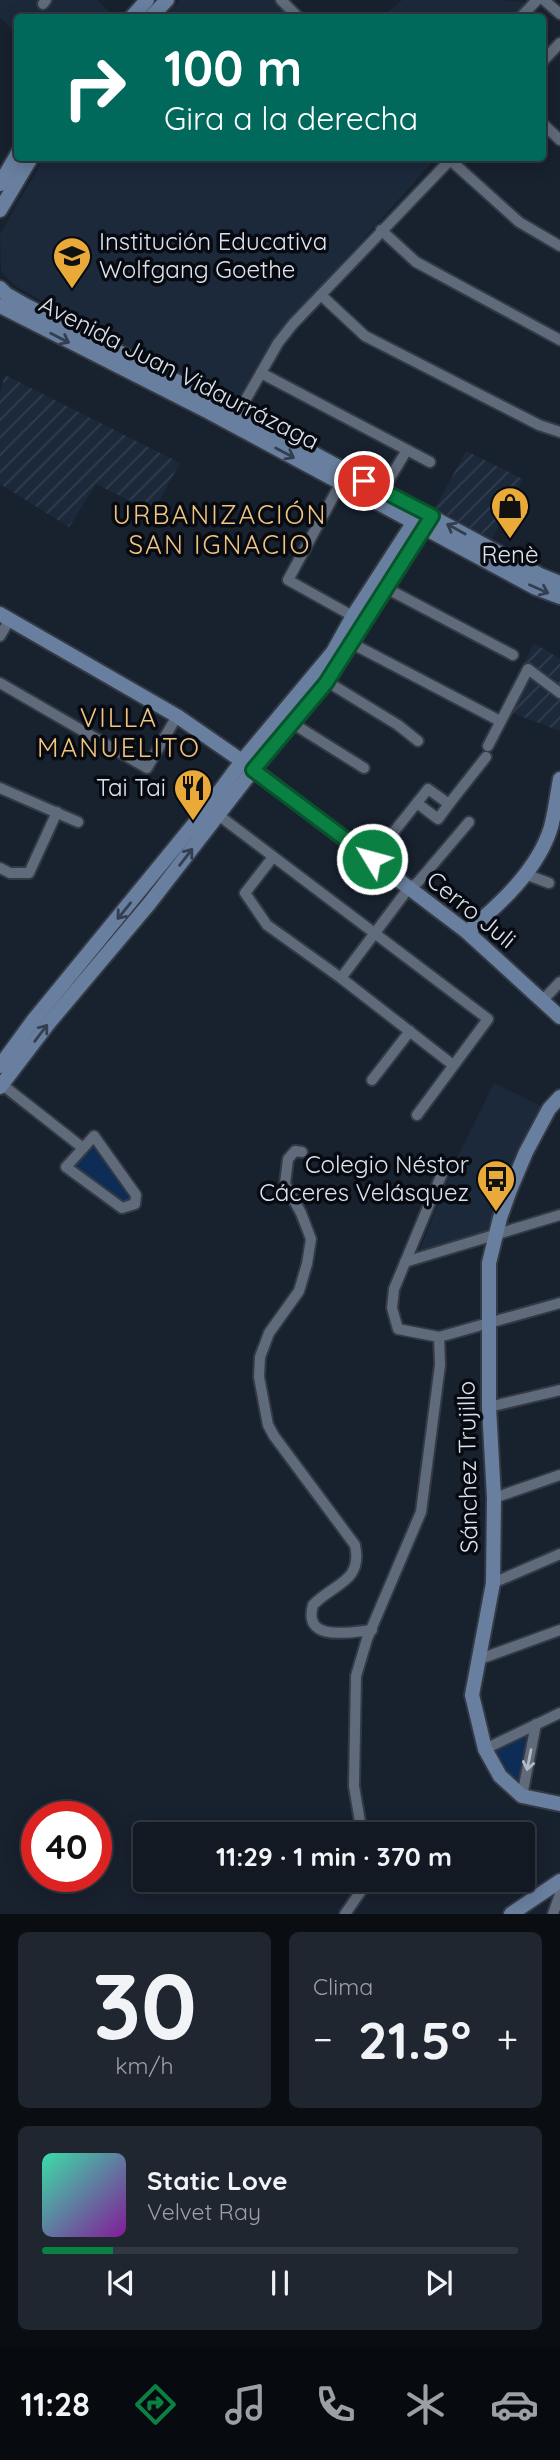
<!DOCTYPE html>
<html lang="es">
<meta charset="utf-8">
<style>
:root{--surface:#121922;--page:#1f262f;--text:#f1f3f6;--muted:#9ca0a5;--line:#313840;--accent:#0b8043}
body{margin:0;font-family:Quicksand,sans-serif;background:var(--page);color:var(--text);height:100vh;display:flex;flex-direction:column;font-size:26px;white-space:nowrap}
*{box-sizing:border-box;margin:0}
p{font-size:23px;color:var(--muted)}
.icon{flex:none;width:38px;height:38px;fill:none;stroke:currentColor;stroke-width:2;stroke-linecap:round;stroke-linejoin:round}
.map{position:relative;height:1914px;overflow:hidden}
.panel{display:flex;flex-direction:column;gap:18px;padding:18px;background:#0a0e13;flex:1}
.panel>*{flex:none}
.banner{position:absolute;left:14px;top:14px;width:532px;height:147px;border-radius:7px;box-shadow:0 4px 18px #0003,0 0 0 2px var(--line);background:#00695c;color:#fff;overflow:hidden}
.speed{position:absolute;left:21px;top:1801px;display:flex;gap:14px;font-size:35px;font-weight:700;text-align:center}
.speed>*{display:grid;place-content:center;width:91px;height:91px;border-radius:50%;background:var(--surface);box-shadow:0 4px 18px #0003,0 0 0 2px var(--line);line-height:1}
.speed .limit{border:10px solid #d22;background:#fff;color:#111}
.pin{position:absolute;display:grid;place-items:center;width:60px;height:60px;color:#fff;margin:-30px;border:4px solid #fff;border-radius:50%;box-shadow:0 2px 7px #0007}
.me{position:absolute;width:77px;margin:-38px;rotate:307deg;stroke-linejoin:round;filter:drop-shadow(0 0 5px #0008)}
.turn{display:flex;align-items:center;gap:24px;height:147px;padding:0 35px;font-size:32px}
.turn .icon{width:91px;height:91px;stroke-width:2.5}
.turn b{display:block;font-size:49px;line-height:60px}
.big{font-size:52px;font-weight:700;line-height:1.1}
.panel .widget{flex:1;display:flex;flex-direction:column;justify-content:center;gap:10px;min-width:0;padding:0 24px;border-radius:10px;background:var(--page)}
.panel .dial{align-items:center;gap:0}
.dial b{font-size:91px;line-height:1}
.song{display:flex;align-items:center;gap:21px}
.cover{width:84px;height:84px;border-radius:10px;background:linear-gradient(135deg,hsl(160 70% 55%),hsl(290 70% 35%))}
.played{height:7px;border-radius:4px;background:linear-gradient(90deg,var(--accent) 15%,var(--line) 15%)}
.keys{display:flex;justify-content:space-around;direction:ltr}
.heat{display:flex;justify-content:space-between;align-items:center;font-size:38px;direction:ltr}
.panel .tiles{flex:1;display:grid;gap:18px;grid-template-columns:1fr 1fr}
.widget:last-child{grid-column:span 2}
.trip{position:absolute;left:133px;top:1822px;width:402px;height:70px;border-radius:7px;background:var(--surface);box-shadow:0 4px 18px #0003,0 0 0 2px var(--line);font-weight:700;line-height:70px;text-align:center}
.dock{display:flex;height:112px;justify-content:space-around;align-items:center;background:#070a0e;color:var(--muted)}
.dock .icon{width:49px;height:49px}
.dock .active{color:var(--accent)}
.dock b{font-size:32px;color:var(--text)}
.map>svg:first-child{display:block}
.built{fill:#1c293b}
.industrial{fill:url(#industrial-furrows)}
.green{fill:#0e2d56}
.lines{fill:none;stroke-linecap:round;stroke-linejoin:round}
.street-casing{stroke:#343a45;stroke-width:14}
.secondary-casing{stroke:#343a45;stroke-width:18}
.street{stroke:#5f6a7a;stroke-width:10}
.secondary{stroke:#697f9f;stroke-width:14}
.oneway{stroke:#333f50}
.oneway2{stroke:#b1b9c4}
.route-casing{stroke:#07532c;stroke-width:18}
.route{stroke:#0b8043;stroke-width:12}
.labels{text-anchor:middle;stroke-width:7;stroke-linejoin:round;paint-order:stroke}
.poi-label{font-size:24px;fill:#dde3ec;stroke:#070a10;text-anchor:end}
.street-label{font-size:24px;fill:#dde3ec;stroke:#070a10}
.neighbourhood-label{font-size:26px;letter-spacing:2px;fill:#f1c480;stroke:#070a10}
</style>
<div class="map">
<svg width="560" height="1914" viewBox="0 0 560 1914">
<defs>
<pattern id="industrial-furrows" width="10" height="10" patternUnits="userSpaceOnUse" patternTransform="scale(1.75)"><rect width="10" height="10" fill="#1c293b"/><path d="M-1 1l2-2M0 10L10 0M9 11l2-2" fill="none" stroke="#323e4e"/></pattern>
</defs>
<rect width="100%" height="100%" fill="#18212e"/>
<!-- built -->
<g class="built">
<polygon points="0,0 97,0 115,17 18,18 17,34 0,17"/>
<polygon points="180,0 276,0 294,18 163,18"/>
<polygon points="402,0 501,0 530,3 515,17 382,18"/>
<polygon points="44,158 433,158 435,159 270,343 234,405 17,287 1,272 0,234"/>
<polygon points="494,1083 543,1107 511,1164 485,1236 418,1254 454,1164"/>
</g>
<!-- industrial -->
<g class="industrial">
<polygon points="5,375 180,463 153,512 96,484 69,527 0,484 0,392"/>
<polygon points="466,451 523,479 492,539 435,508"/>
<polygon points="534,643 560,659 560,731 501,709"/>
</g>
<!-- green -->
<g class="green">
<polygon points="93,1142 131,1195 132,1201 124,1204 71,1165"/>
<polygon points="528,1737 519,1791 491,1751"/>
</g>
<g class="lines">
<defs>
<g id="street">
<polyline points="281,0 299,18"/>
<polyline points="544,0 560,14"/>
<polyline points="43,4 46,0"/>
<polyline points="520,18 537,0"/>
<polyline points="542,62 560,43"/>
<polyline points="542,123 560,140"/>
<polyline points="448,158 519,222 560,246"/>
<polyline points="381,230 416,262 560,340"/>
<polyline points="321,295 365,336 539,425 560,432"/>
<polyline points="261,373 430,462"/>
<polyline points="238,413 278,343 293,324 452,158"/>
<polyline points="344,477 288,580 358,619"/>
<polyline points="382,491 407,450"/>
<polyline points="382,586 513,655"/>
<polyline points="0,636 10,619"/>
<polyline points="351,643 500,721"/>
<polyline points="321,678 398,725 418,741"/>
<polyline points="0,683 147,768 177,716"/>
<polyline points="292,723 364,768"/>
<polyline points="488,746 528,669 560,693"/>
<polyline points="0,788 78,822"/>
<polyline points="417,803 438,819 449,804"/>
<polyline points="213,811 488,1019 417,1115"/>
<polyline points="273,857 245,893 267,925 341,978 453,1065"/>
<polyline points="372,859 428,789 449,804 486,757"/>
<polyline points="0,868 10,873 29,873 57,812"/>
<polyline points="525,874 549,883"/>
<polyline points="341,978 408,889 418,882 469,822"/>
<polyline points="543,1000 560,982"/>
<polyline points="372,1080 410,1031"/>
<polyline points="0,1083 83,1148"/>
<polygon points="94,1136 136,1195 135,1204 122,1208 66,1167"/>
<path d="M302,1152l-7,-1 -7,8 -3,25 16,29 10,26 -4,25 -8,27 -30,42 -9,24 -1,20 9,48 6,11 81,109c8,37 -21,38 -42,60 -11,38 39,27 59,25"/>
<polyline points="446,1164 394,1289 392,1308 398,1329 439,1337 560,1303"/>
<polyline points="405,1262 560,1215"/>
<polyline points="489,1407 560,1390"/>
<polyline points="494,1498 560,1475"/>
<polyline points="493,1583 560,1554"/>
<polyline points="480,1659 560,1630"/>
<polyline points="485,1749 560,1713"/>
<polyline points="522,1796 536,1724"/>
<polyline points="362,1834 354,1786 356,1676 367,1639 421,1512 440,1365 439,1337"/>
<polyline points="345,1914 363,1888 364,1880"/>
<polyline points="553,1914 560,1894"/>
</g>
<g id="secondary">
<polyline points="131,18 147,0"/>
<polyline points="150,18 167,0"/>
<polyline points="0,184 18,153"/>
<polyline points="0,210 31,158"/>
<polyline points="0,288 6,294 25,305 214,400 540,575 560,583"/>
<polyline points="0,306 209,412 536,588 560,597"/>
<polyline points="0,614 177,716 242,761 467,932 560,1017"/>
<path d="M467,932c33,-28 71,-62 84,-105 4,-15 6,-32 9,-48"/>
<polyline points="0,1066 32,1022 208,807 242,761 333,652 353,616 421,511"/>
<polyline points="0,1087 48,1024 149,904 253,770 326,683 432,516"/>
<polyline points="560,1097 549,1109 526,1152 510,1190 500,1218 489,1263 489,1407 494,1498 493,1583 472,1695 485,1749 500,1776 522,1796 560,1804"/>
<polyline points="511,1914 560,1881"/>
</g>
</defs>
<!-- street casing -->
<use href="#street" class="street-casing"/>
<!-- secondary casing -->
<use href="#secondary" class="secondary-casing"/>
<!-- street -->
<use href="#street" class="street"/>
<!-- secondary -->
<use href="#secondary" class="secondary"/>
</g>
<!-- one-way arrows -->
<defs><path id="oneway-shaft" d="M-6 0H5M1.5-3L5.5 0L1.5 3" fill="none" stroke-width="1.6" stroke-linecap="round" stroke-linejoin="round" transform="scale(1.75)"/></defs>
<g class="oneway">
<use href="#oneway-shaft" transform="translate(60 338) rotate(27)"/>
<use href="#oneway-shaft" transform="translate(285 453) rotate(28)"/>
<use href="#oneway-shaft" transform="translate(456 529) rotate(-151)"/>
<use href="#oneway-shaft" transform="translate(539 589) rotate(24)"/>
<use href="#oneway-shaft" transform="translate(186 857) rotate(-52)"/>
<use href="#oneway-shaft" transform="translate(124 911) rotate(129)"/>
<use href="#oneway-shaft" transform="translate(41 1033) rotate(-53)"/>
</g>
<use class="oneway2" href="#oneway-shaft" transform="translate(529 1760) rotate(101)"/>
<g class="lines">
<defs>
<polyline id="route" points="364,481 432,516 326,683 253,770 372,859"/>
</defs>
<!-- route casing -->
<use href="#route" class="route-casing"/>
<!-- route -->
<use href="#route" class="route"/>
</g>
<!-- icons -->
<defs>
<symbol id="school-pin" viewBox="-11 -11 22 30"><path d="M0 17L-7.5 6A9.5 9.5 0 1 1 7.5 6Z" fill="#eaaa39" stroke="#070a10"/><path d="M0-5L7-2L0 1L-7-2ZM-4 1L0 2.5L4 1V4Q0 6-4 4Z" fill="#111"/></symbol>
<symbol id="shop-pin" viewBox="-11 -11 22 30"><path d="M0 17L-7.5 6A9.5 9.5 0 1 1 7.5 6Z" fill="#eaaa39" stroke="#070a10"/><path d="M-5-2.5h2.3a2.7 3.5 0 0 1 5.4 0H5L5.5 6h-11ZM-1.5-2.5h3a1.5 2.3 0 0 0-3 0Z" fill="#111"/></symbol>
<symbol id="restaurant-pin" viewBox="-11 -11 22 30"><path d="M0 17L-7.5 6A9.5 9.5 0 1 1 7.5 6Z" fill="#eaaa39" stroke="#070a10"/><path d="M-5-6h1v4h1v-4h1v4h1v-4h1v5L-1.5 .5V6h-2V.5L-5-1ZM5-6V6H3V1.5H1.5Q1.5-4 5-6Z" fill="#111"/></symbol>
<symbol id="bus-pin" viewBox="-11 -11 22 30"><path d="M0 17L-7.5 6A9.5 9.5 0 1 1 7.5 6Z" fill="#eaaa39" stroke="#070a10"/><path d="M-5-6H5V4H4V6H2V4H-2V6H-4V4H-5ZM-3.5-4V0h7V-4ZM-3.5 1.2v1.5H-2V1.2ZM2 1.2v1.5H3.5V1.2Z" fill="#111"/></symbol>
</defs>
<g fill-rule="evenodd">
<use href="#school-pin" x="50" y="234" width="44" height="60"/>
<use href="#shop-pin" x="488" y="484" width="44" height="60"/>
<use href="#restaurant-pin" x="171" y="766" width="44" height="60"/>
<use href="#bus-pin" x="474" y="1157" width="44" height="60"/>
</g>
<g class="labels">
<!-- poi labels -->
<g class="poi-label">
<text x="99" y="250" text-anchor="start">Institución Educativa<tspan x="99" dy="28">Wolfgang Goethe</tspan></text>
<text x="510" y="563" text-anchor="middle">Renè</text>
<text x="166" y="796">Tai Tai</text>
<text x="469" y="1173">Colegio Néstor<tspan x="469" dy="28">Cáceres Velásquez</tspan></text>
</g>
<!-- street labels -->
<g class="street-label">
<text transform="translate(179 373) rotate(27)" y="8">Avenida Juan Vidaurrázaga</text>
<text transform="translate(471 910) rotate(39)" y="8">Cerro Juli</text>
<text transform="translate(468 1467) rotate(-91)" y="8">Sánchez Trujillo</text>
</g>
<!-- neighbourhood labels -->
<g class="neighbourhood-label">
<text x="220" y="524">URBANIZACIÓN<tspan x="220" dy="30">SAN IGNACIO</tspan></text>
<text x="119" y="727">VILLA<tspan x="119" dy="30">MANUELITO</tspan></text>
</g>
</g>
</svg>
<div class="speed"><div class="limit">40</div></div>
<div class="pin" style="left:364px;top:481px;background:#d93025"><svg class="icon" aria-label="arrive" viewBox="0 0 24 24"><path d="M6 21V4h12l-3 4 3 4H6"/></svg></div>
<svg class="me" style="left:372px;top:859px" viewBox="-20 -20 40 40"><circle r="17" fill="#0b8043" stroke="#fff" stroke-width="3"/><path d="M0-11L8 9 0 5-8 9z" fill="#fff"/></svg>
<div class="trip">11:29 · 1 min · 370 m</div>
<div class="banner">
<div class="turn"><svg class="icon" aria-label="right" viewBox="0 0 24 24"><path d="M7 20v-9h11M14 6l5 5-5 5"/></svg><div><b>100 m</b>Gira a la derecha</div></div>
</div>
</div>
<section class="panel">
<div class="tiles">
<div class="widget dial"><b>30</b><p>km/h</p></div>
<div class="widget"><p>Clima</p>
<div class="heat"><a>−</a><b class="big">21.5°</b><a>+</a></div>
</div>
<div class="widget">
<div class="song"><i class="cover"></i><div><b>Static Love</b><p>Velvet Ray</p></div></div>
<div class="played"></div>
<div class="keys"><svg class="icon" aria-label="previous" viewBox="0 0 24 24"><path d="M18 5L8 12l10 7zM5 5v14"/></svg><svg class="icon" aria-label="pause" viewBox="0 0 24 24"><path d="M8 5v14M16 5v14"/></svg><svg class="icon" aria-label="next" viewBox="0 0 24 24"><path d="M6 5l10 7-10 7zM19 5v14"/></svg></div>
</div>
</div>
</section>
<nav class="dock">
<b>11:28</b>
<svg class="icon active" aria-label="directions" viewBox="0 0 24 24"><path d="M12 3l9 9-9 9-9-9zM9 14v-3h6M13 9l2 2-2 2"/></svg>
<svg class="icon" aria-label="music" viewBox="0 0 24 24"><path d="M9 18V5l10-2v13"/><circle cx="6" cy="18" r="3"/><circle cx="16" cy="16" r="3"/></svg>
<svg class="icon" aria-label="phone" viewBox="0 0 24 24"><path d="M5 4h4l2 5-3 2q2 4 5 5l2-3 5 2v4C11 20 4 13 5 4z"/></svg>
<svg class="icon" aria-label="climate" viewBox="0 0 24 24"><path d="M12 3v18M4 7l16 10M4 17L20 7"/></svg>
<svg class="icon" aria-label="car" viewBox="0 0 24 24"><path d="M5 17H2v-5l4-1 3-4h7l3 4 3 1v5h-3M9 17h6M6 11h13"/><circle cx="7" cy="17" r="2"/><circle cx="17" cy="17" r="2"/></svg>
</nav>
